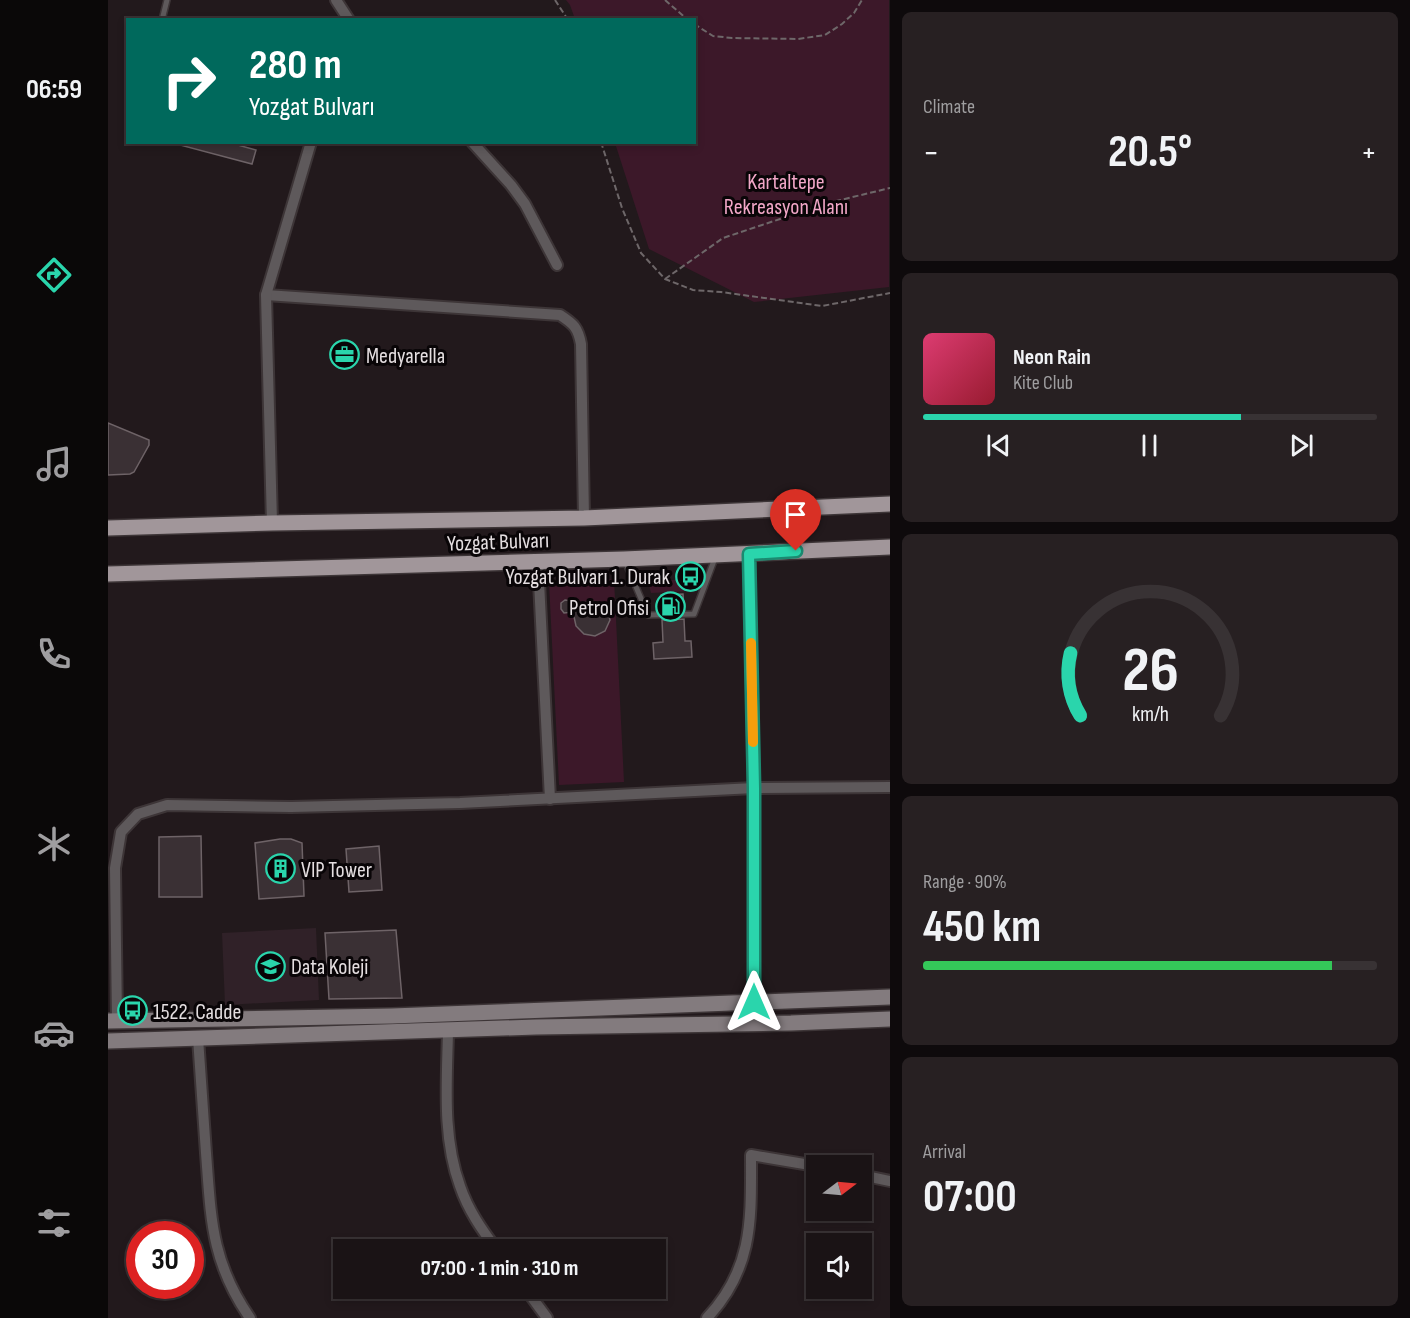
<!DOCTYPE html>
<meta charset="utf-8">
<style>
:root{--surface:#1a1315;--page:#272022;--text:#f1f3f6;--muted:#9f9ea0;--line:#383234;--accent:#2ad5ac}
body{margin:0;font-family:"Sofia Sans Condensed",sans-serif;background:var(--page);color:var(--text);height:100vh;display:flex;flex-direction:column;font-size:22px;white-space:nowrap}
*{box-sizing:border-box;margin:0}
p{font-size:20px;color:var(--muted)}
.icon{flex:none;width:33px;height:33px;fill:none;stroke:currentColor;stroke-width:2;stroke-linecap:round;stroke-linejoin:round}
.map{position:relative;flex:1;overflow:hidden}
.side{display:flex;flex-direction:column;gap:12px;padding:12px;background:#0e0a0c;width:520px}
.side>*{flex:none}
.top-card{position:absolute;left:18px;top:18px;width:570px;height:126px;border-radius:0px;box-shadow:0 3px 9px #0003,0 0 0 2px var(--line);background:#00695c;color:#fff;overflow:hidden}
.needle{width:39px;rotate:74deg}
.tools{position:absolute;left:698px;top:1155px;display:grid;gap:12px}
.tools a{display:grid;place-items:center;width:66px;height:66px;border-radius:0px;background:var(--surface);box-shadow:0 3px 9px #0003,0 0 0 2px var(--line);font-size:30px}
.speed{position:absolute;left:18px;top:1221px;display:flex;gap:12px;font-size:30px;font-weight:700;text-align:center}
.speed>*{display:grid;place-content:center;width:78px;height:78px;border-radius:50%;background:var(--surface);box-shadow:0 3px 9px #0003,0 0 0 2px var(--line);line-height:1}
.speed .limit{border:9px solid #d22;background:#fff;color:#111}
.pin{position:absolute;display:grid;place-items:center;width:51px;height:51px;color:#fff;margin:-62px -26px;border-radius:50% 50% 50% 0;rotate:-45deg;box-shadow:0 0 6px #0007}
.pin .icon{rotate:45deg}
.me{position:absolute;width:66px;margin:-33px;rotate:0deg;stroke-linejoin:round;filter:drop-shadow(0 0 4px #0008)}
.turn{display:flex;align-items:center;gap:21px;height:126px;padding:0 24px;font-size:27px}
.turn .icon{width:78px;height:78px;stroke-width:2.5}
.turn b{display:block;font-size:42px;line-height:51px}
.big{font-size:45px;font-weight:700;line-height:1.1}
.side .widget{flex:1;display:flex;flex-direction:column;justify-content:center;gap:9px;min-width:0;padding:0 21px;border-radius:9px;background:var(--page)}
.side .dial{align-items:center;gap:0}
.dial svg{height:156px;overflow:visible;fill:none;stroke:var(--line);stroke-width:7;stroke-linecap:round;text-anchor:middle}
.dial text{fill:var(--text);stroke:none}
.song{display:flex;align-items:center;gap:18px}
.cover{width:72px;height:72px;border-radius:9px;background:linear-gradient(135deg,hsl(340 70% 55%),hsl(350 70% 35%))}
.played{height:6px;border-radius:3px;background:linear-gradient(90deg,var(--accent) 70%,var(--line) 70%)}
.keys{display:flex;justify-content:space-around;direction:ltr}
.heat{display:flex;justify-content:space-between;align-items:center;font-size:33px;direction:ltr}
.charge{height:9px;border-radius:4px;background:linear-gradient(90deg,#34c759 90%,var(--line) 0)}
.trip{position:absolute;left:225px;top:1239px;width:333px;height:60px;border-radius:0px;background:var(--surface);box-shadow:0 3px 9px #0003,0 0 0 2px var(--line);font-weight:700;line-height:60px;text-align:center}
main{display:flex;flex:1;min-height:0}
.tabs{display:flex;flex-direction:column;width:108px;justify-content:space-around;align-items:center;background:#0a0808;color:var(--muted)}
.tabs .icon{width:42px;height:42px}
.tabs .current{color:var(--accent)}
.tabs b{font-size:27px;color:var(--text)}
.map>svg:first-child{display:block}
.built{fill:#302128}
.green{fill:#3c1829}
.building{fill:#3a3034;stroke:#6e6367;stroke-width:1.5}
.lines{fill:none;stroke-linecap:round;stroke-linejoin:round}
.service-casing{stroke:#3d3537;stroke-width:8}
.minor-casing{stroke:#3d3537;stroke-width:14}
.secondary-casing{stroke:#3d3537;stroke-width:18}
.primary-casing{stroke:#3d3537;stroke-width:18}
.path{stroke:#6e6769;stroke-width:2;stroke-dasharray:6 3;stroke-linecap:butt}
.service{stroke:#5e595b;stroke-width:5}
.minor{stroke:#5e595b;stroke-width:10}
.secondary{stroke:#837b7e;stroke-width:15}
.primary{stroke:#a1969a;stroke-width:15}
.route-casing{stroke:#1b8a70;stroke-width:15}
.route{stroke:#2ad5ac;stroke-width:10}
.slow{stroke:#f59e0b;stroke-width:10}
.labels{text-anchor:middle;stroke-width:6;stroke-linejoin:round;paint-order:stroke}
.park-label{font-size:22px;fill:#f2a7c8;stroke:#090507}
.poi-label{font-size:22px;fill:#e4dee0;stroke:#090507;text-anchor:start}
.street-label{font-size:22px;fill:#e4dee0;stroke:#090507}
</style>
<main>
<nav class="tabs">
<b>06:59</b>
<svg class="icon current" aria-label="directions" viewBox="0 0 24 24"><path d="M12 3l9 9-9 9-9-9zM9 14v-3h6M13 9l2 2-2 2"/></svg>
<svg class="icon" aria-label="music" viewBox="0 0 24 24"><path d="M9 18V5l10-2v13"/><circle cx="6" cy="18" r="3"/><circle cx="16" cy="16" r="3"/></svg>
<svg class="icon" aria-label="phone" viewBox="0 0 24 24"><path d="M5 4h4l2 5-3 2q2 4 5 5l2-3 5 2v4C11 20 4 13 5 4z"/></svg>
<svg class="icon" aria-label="climate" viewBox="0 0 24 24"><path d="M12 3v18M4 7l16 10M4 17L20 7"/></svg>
<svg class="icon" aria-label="car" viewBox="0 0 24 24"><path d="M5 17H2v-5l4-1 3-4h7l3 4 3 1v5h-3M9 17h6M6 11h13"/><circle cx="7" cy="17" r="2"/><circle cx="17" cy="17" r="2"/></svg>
<svg class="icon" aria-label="filters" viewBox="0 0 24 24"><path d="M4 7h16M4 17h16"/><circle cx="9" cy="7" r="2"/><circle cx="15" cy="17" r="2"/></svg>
</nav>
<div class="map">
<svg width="782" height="1318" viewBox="0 0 782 1318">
<rect width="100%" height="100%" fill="#22191c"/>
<!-- built -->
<polygon class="built" points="208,928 211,1000 117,1005 114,933"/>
<!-- green -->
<g class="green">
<polygon points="458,0 781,0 781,287 646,302 541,249 507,143 586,142 586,20 467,19 462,5"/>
<polygon points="506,579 516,782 451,785 441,582"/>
<polygon points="586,579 582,591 543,593 540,581"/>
</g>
<!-- building -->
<g class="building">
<polygon points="72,142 119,142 148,150 144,164 72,145"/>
<polygon points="0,423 41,440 41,445 26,472 22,474 0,475"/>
<polygon points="575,594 576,609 554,610 553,595"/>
<polygon points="457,600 463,601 469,608 478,602 484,601 495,605 499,609 502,620 497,631 487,636 476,634 468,626 465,612 456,613 453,609 453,603"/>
<polygon points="576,619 577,641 583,641 584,657 546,659 545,643 555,642 554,620"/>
<polygon points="93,836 94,897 51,897 51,837"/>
<polygon points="172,839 183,839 194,843 196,896 151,899 147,843"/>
<polygon points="271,846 274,890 241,892 238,849"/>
<polygon points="288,930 294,998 221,999 217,933"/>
</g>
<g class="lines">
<defs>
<g id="service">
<polyline points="54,20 59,0"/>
<polyline points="517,561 540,615 586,614 607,558"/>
</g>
<g id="minor">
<polyline points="228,0 241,20"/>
<polyline points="364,142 403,185 417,204 449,265"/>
<path d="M158,295l294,20c14,9 18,13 21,29l3,174"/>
<polyline points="164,523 158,295 203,142"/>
<polyline points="641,554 646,788 646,1002"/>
<polyline points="430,562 442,799"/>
<polyline points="9,1021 7,868 13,832 30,814 59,805 183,807 352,803 646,788 782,787"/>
<path d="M340,1031c-1,51 -6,106 12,155 8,24 22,44 37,64"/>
<path d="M90,1038c3,38 5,77 8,115 5,65 5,109 44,165"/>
<polyline points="753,1175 782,1181"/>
<polyline points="417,1288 439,1318"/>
<path d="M599,1318c47,-50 44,-100 44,-163l65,11"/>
</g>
<g id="secondary">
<polyline points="0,1021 284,1016 782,997"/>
<polyline points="0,1041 428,1027 683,1023 782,1019"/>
</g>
<g id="primary">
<polyline points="0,528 164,523 476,518 782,504"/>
<polyline points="0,574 516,559 782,547"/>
</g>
</defs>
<!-- service casing -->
<use href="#service" class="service-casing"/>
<!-- minor casing -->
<use href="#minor" class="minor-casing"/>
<!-- secondary casing -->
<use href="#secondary" class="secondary-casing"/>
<!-- primary casing -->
<use href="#primary" class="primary-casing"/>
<!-- path -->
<g class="path">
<polyline points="447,0 460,20"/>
<polyline points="557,0 580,20"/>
<polyline points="586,24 605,36 624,38 690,39 717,35 734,24 746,13 754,0"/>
<polyline points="493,142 514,208 533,253 557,279 585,290 613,292 714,306 782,293"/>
<polyline points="557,279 615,238 720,203 782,188"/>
</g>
<!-- service -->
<use href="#service" class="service"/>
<!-- minor -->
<use href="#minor" class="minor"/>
<!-- secondary -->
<use href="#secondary" class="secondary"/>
<!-- primary -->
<use href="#primary" class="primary"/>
</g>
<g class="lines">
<defs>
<polyline id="route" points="646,1002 646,788 641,554 688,551"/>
</defs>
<!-- route casing -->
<use href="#route" class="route-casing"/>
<!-- route -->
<use href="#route" class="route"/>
<!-- slow -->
<polyline class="slow" points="643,643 645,742"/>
</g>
<!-- icons -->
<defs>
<symbol id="office-ring" viewBox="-11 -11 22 22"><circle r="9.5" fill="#090507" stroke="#2ad5ac" stroke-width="1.5"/><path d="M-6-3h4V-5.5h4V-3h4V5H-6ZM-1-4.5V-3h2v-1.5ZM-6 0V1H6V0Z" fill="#2ad5ac"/></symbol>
<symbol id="bus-ring" viewBox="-11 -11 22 22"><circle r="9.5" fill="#090507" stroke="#2ad5ac" stroke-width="1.5"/><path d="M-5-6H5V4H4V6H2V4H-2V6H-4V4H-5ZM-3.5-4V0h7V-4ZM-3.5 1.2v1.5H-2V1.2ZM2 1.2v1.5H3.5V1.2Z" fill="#2ad5ac"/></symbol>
<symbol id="fuel-ring" viewBox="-11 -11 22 22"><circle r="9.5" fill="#090507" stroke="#2ad5ac" stroke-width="1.5"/><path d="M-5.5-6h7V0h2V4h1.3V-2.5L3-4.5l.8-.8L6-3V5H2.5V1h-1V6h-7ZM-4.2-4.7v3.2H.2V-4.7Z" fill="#2ad5ac"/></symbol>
<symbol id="building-ring" viewBox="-11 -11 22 22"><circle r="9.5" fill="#090507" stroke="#2ad5ac" stroke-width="1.5"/><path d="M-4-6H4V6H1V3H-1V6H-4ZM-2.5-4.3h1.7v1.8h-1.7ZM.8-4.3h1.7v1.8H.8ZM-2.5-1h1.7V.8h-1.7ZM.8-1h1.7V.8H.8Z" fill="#2ad5ac"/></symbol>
<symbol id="school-ring" viewBox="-11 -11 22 22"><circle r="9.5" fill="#090507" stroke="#2ad5ac" stroke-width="1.5"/><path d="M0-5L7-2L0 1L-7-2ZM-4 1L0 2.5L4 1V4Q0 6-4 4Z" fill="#2ad5ac"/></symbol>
</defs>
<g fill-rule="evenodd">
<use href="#office-ring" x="220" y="338" width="33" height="33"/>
<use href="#bus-ring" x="566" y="560" width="33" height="33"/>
<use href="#fuel-ring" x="546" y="590" width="33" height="33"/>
<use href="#building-ring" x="156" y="852" width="33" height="33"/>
<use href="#school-ring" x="146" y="950" width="33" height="33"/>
<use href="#bus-ring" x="8" y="994" width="33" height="33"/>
</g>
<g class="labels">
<!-- park labels -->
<g class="park-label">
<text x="678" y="189">Kartaltepe<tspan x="678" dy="25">Rekreasyon Alanı</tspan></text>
</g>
<!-- poi labels -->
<g class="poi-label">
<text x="258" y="363">Medyarella</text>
<text x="562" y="584" text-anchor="end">Yozgat Bulvarı 1. Durak</text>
<text x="541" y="615" text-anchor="end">Petrol Ofisi</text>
<text x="193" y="877">VIP Tower</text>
<text x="183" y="974">Data Koleji</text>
<text x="45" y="1019">1522. Cadde</text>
</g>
<!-- street labels -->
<g class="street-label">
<text transform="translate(390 541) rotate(-2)" y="8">Yozgat Bulvarı</text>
</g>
</g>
</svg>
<div class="tools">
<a><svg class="needle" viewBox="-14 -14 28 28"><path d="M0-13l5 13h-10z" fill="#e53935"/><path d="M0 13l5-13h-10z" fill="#9f9ea0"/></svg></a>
<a><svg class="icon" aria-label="sound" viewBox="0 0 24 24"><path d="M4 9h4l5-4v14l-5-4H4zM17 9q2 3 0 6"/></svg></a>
</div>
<div class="speed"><div class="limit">30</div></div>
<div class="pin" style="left:688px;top:551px;background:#d93025"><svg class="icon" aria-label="arrive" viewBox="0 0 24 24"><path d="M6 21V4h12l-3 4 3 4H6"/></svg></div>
<svg class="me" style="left:646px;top:1002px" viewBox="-20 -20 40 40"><path d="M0-17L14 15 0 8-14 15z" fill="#2ad5ac" stroke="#fff" stroke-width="4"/></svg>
<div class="trip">07:00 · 1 min · 310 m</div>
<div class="top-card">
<div class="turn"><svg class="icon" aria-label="right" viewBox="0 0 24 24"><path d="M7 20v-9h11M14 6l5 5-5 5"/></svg><div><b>280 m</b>Yozgat Bulvarı</div></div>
</div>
</div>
<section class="side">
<div class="widget"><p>Climate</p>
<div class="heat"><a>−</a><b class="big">20.5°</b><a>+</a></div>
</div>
<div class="widget">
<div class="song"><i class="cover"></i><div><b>Neon Rain</b><p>Kite Club</p></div></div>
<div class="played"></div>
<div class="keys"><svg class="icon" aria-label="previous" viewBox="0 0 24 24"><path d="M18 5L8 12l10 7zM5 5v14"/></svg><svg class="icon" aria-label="pause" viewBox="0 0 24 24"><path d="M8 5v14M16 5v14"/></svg><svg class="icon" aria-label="next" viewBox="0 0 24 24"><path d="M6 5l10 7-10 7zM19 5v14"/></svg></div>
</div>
<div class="widget dial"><svg viewBox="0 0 100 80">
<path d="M14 69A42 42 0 1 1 86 69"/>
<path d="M14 69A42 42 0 0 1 9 37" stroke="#2ad5ac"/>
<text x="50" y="56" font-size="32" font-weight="700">26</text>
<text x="50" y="72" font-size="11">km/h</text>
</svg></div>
<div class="widget"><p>Range · 90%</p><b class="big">450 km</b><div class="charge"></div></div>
<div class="widget"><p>Arrival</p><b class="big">07:00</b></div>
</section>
</main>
